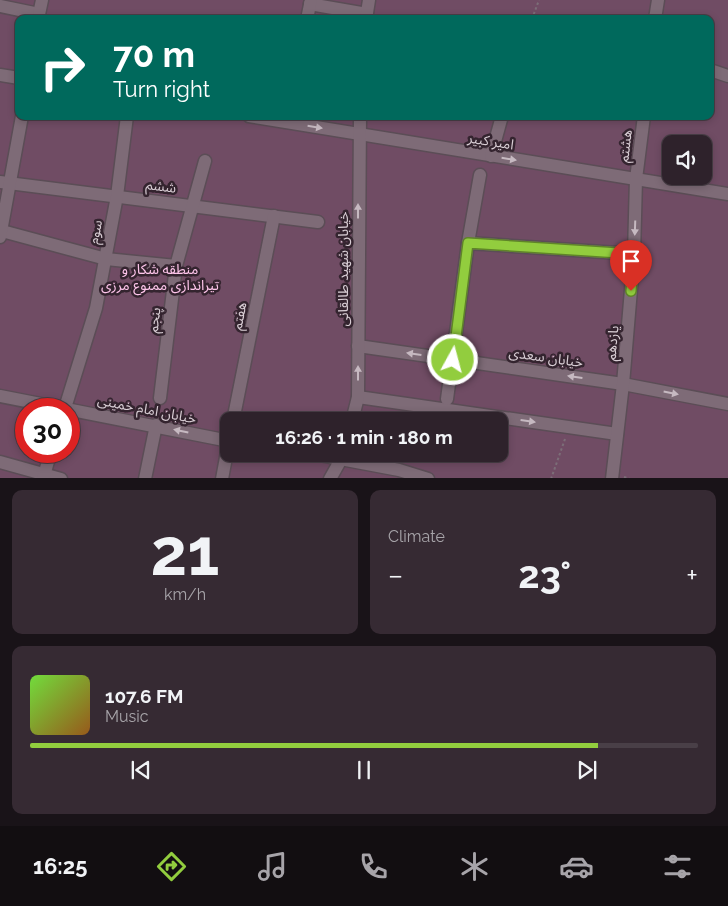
<!DOCTYPE html>
<meta charset="utf-8">
<style>
:root{--surface:#2e222b;--page:#362a33;--text:#f1f3f6;--muted:#a7a4a9;--line:#493f47;--accent:#92cd3e}
body{margin:0;font-family:Raleway,"Noto Sans Arabic",sans-serif;background:var(--page);color:var(--text);height:100vh;display:flex;flex-direction:column;font-size:19px;white-space:nowrap}
*{box-sizing:border-box;margin:0}
p{font-size:16px;color:var(--muted)}
.icon{flex:none;width:28px;height:28px;fill:none;stroke:currentColor;stroke-width:2;stroke-linecap:round;stroke-linejoin:round}
.map{position:relative;height:478px;overflow:hidden}
.drawer{display:flex;flex-direction:column;gap:12px;padding:12px;background:#191318;flex:1}
.drawer>*{flex:none}
.guide{position:absolute;left:15px;top:15px;width:699px;height:105px;border-radius:10px;box-shadow:0 2px 8px #0003,0 0 0 1px var(--line);background:#00695c;color:#fff;overflow:hidden}
.buttons{position:absolute;left:662px;top:135px;display:grid;gap:10px}
.buttons a{display:grid;place-items:center;width:50px;height:50px;border-radius:10px;background:var(--surface);box-shadow:0 2px 8px #0003,0 0 0 1px var(--line);font-size:25px}
.speed{position:absolute;left:15px;top:398px;display:flex;gap:10px;font-size:25px;font-weight:700;text-align:center}
.speed>*{display:grid;place-content:center;width:65px;height:65px;border-radius:50%;background:var(--surface);box-shadow:0 2px 8px #0003,0 0 0 1px var(--line);line-height:1}
.speed .limit{border:8px solid #d22;background:#fff;color:#111}
.pin{position:absolute;display:grid;place-items:center;width:42px;height:42px;color:#fff;margin:-51px -21px;border-radius:50% 50% 50% 0;rotate:-45deg;box-shadow:0 0 5px #0007}
.pin .icon{rotate:45deg}
.me{position:absolute;width:55px;margin:-28px;rotate:7deg;stroke-linejoin:round;filter:drop-shadow(0 0 4px #0008)}
.turn{display:flex;align-items:center;gap:18px;height:105px;padding:0 15px;font-size:22px}
.turn .icon{width:65px;height:65px;stroke-width:2.5}
.turn b{display:block;font-size:35px;line-height:42px}
.big{font-size:38px;font-weight:700;line-height:1.1}
.drawer .tile{flex:1;display:flex;flex-direction:column;justify-content:center;gap:8px;min-width:0;padding:0 18px;border-radius:10px;background:var(--page)}
.drawer .dial{align-items:center;gap:0}
.dial b{font-size:65px;line-height:1}
.song{display:flex;align-items:center;gap:15px}
.cover{width:60px;height:60px;border-radius:8px;background:linear-gradient(135deg,hsl(100 70% 55%),hsl(30 70% 35%))}
.played{height:5px;border-radius:2px;background:linear-gradient(90deg,var(--accent) 85%,var(--line) 85%)}
.keys{display:flex;justify-content:space-around;direction:ltr}
.heat{display:flex;justify-content:space-between;align-items:center;font-size:28px;direction:ltr}
.drawer .tiles{flex:1;display:grid;gap:12px;grid-template-columns:1fr 1fr}
.tile:last-child{grid-column:span 2}
.trip{position:absolute;left:220px;top:412px;width:288px;height:50px;border-radius:10px;background:var(--surface);box-shadow:0 2px 8px #0003,0 0 0 1px var(--line);font-weight:700;line-height:50px;text-align:center}
.dock{display:flex;height:80px;justify-content:space-around;align-items:center;background:#120e11;color:var(--muted)}
.dock .icon{width:35px;height:35px}
.dock .current{color:var(--accent)}
.dock b{font-size:22px;color:var(--text)}
.map>svg:first-child{display:block}
.green{fill:#704c64;fill-rule:evenodd}
.lines{fill:none;stroke-linecap:round;stroke-linejoin:round}
.minor-casing{stroke:#5b4d56;stroke-width:15}
.path{stroke:#7c6e78;stroke-width:2;stroke-dasharray:2.5 2.5;stroke-linecap:butt}
.minor{stroke:#7e6b77;stroke-width:12}
.oneway{fill:#c6b9c1}
.route-casing{stroke:#5f8528;stroke-width:12}
.route{stroke:#92cd3e;stroke-width:9}
.labels{text-anchor:middle;stroke-width:5;stroke-linejoin:round;paint-order:stroke}
.street-label{font-size:14px;fill:#d8cdd4;stroke:#34242f}
.park-label{font-size:14px;fill:#ffc6ec;stroke:#34242f}
</style>
<div class="map">
<svg width="728" height="479" viewBox="0 0 728 479">
<rect width="100%" height="100%" fill="#3e2e39"/>
<!-- green -->
<path class="green" d="M0,0h728v478h-728zM19,19h691v97h-691zM671,144h33v32h-33zM26,409h43v42h-43zM229,421h270v33h-270z"/>
<g class="lines">
<defs>
<g id="minor">
<polyline points="310,4 367,14"/>
<polyline points="0,6 39,14"/>
<polyline points="38,19 42,0"/>
<polyline points="307,19 311,0"/>
<polyline points="366,19 369,0"/>
<polyline points="655,19 658,0"/>
<polyline points="710,70 728,76"/>
<polyline points="0,75 19,78"/>
<polyline points="249,116 728,194"/>
<polyline points="491,156 502,116"/>
<polyline points="0,182 318,222"/>
<polyline points="2,231 106,259 176,266"/>
<polyline points="0,237 22,116"/>
<polyline points="468,243 634,254"/>
<polyline points="358,346 623,384 728,404"/>
<polyline points="0,396 229,441"/>
<polyline points="358,397 617,434"/>
<polyline points="160,398 176,266 205,161"/>
<polyline points="447,399 468,243 480,175"/>
<polyline points="65,408 96,308 117,196 127,116"/>
<polyline points="233,421 274,216"/>
<polyline points="352,421 358,397 360,116"/>
<polyline points="314,454 399,470 428,479"/>
<polyline points="0,462 61,479"/>
<polyline points="43,479 51,451"/>
<polyline points="145,479 156,425"/>
<polyline points="222,479 229,441"/>
<polyline points="330,479 344,454"/>
<polyline points="612,479 623,384 634,254 636,179 644,116"/>
</g>
</defs>
<!-- minor casing -->
<use href="#minor" class="minor-casing"/>
<!-- path -->
<g class="path">
<polyline points="51,16 74,19"/>
<polyline points="379,16 401,19"/>
<polyline points="532,19 539,0"/>
<polyline points="624,477 630,479"/>
<polyline points="551,479 565,439"/>
</g>
<!-- minor -->
<use href="#minor" class="minor"/>
</g>
<!-- one-way arrows -->
<defs><path id="oneway-solid" d="M-6-.8H1V-3.2L6.5 0L1 3.2V.8H-6Z" transform="scale(1.25)"/></defs>
<g class="oneway">
<use href="#oneway-solid" transform="translate(315 127) rotate(9)"/>
<use href="#oneway-solid" transform="translate(509 159) rotate(9)"/>
<use href="#oneway-solid" transform="translate(358 211) rotate(-90)"/>
<use href="#oneway-solid" transform="translate(635 228) rotate(92)"/>
<use href="#oneway-solid" transform="translate(414 354) rotate(-172)"/>
<use href="#oneway-solid" transform="translate(358 373) rotate(-90)"/>
<use href="#oneway-solid" transform="translate(575 377) rotate(-172)"/>
<use href="#oneway-solid" transform="translate(671 393) rotate(11)"/>
<use href="#oneway-solid" transform="translate(528 421) rotate(8)"/>
<use href="#oneway-solid" transform="translate(181 431) rotate(-168)"/>
</g>
<g class="lines">
<defs>
<polyline id="route" points="453,360 468,243 634,254 631,291"/>
</defs>
<!-- route casing -->
<use href="#route" class="route-casing"/>
<!-- route -->
<use href="#route" class="route"/>
</g>
<g class="labels">
<!-- street labels -->
<g class="street-label">
<text transform="translate(491 141) rotate(9)" y="5">امیر کبیر</text>
<text transform="translate(625 146) rotate(-83)" y="5">هشتم</text>
<text transform="translate(161 186) rotate(7)" y="5">ششم</text>
<text transform="translate(95 232) rotate(-80)" y="5">سوم</text>
<text transform="translate(343 269) rotate(-90)" y="5">خیابان شهيد طالقانی</text>
<text transform="translate(239 316) rotate(-79)" y="5">هفتم</text>
<text transform="translate(154 320) rotate(-83)" y="5">پنجم</text>
<text transform="translate(612 343) rotate(-85)" y="5">یازدهم</text>
<text transform="translate(546 357) rotate(8)" y="5">خیابان سعدی</text>
<text transform="translate(147 409) rotate(11)" y="5">خیابان امام خمینی</text>
</g>
<!-- park labels -->
<g class="park-label">
<text x="160" y="274">منطقه شکار و<tspan x="160" dy="16">تیراندازی ممنوع مرزی</tspan></text>
</g>
</g>
</svg>
<div class="buttons">
<a><svg class="icon" aria-label="sound" viewBox="0 0 24 24"><path d="M4 9h4l5-4v14l-5-4H4zM17 9q2 3 0 6"/></svg></a>
</div>
<div class="speed"><div class="limit">30</div></div>
<div class="pin" style="left:631px;top:291px;background:#d93025"><svg class="icon" aria-label="arrive" viewBox="0 0 24 24"><path d="M6 21V4h12l-3 4 3 4H6"/></svg></div>
<svg class="me" style="left:453px;top:360px" viewBox="-20 -20 40 40"><circle r="17" fill="#92cd3e" stroke="#fff" stroke-width="3"/><path d="M0-11L8 9 0 5-8 9z" fill="#fff"/></svg>
<div class="trip">16:26 · 1 min · 180 m</div>
<div class="guide">
<div class="turn"><svg class="icon" aria-label="right" viewBox="0 0 24 24"><path d="M7 20v-9h11M14 6l5 5-5 5"/></svg><div><b>70 m</b>Turn right</div></div>
</div>
</div>
<section class="drawer">
<div class="tiles">
<div class="tile dial"><b>21</b><p>km/h</p></div>
<div class="tile"><p>Climate</p>
<div class="heat"><a>−</a><b class="big">23°</b><a>+</a></div>
</div>
<div class="tile">
<div class="song"><i class="cover"></i><div><b>107.6 FM</b><p>Music</p></div></div>
<div class="played"></div>
<div class="keys"><svg class="icon" aria-label="previous" viewBox="0 0 24 24"><path d="M18 5L8 12l10 7zM5 5v14"/></svg><svg class="icon" aria-label="pause" viewBox="0 0 24 24"><path d="M8 5v14M16 5v14"/></svg><svg class="icon" aria-label="next" viewBox="0 0 24 24"><path d="M6 5l10 7-10 7zM19 5v14"/></svg></div>
</div>
</div>
</section>
<nav class="dock">
<b>16:25</b>
<svg class="icon current" aria-label="directions" viewBox="0 0 24 24"><path d="M12 3l9 9-9 9-9-9zM9 14v-3h6M13 9l2 2-2 2"/></svg>
<svg class="icon" aria-label="music" viewBox="0 0 24 24"><path d="M9 18V5l10-2v13"/><circle cx="6" cy="18" r="3"/><circle cx="16" cy="16" r="3"/></svg>
<svg class="icon" aria-label="phone" viewBox="0 0 24 24"><path d="M5 4h4l2 5-3 2q2 4 5 5l2-3 5 2v4C11 20 4 13 5 4z"/></svg>
<svg class="icon" aria-label="climate" viewBox="0 0 24 24"><path d="M12 3v18M4 7l16 10M4 17L20 7"/></svg>
<svg class="icon" aria-label="car" viewBox="0 0 24 24"><path d="M5 17H2v-5l4-1 3-4h7l3 4 3 1v5h-3M9 17h6M6 11h13"/><circle cx="7" cy="17" r="2"/><circle cx="17" cy="17" r="2"/></svg>
<svg class="icon" aria-label="filters" viewBox="0 0 24 24"><path d="M4 7h16M4 17h16"/><circle cx="9" cy="7" r="2"/><circle cx="15" cy="17" r="2"/></svg>
</nav>
